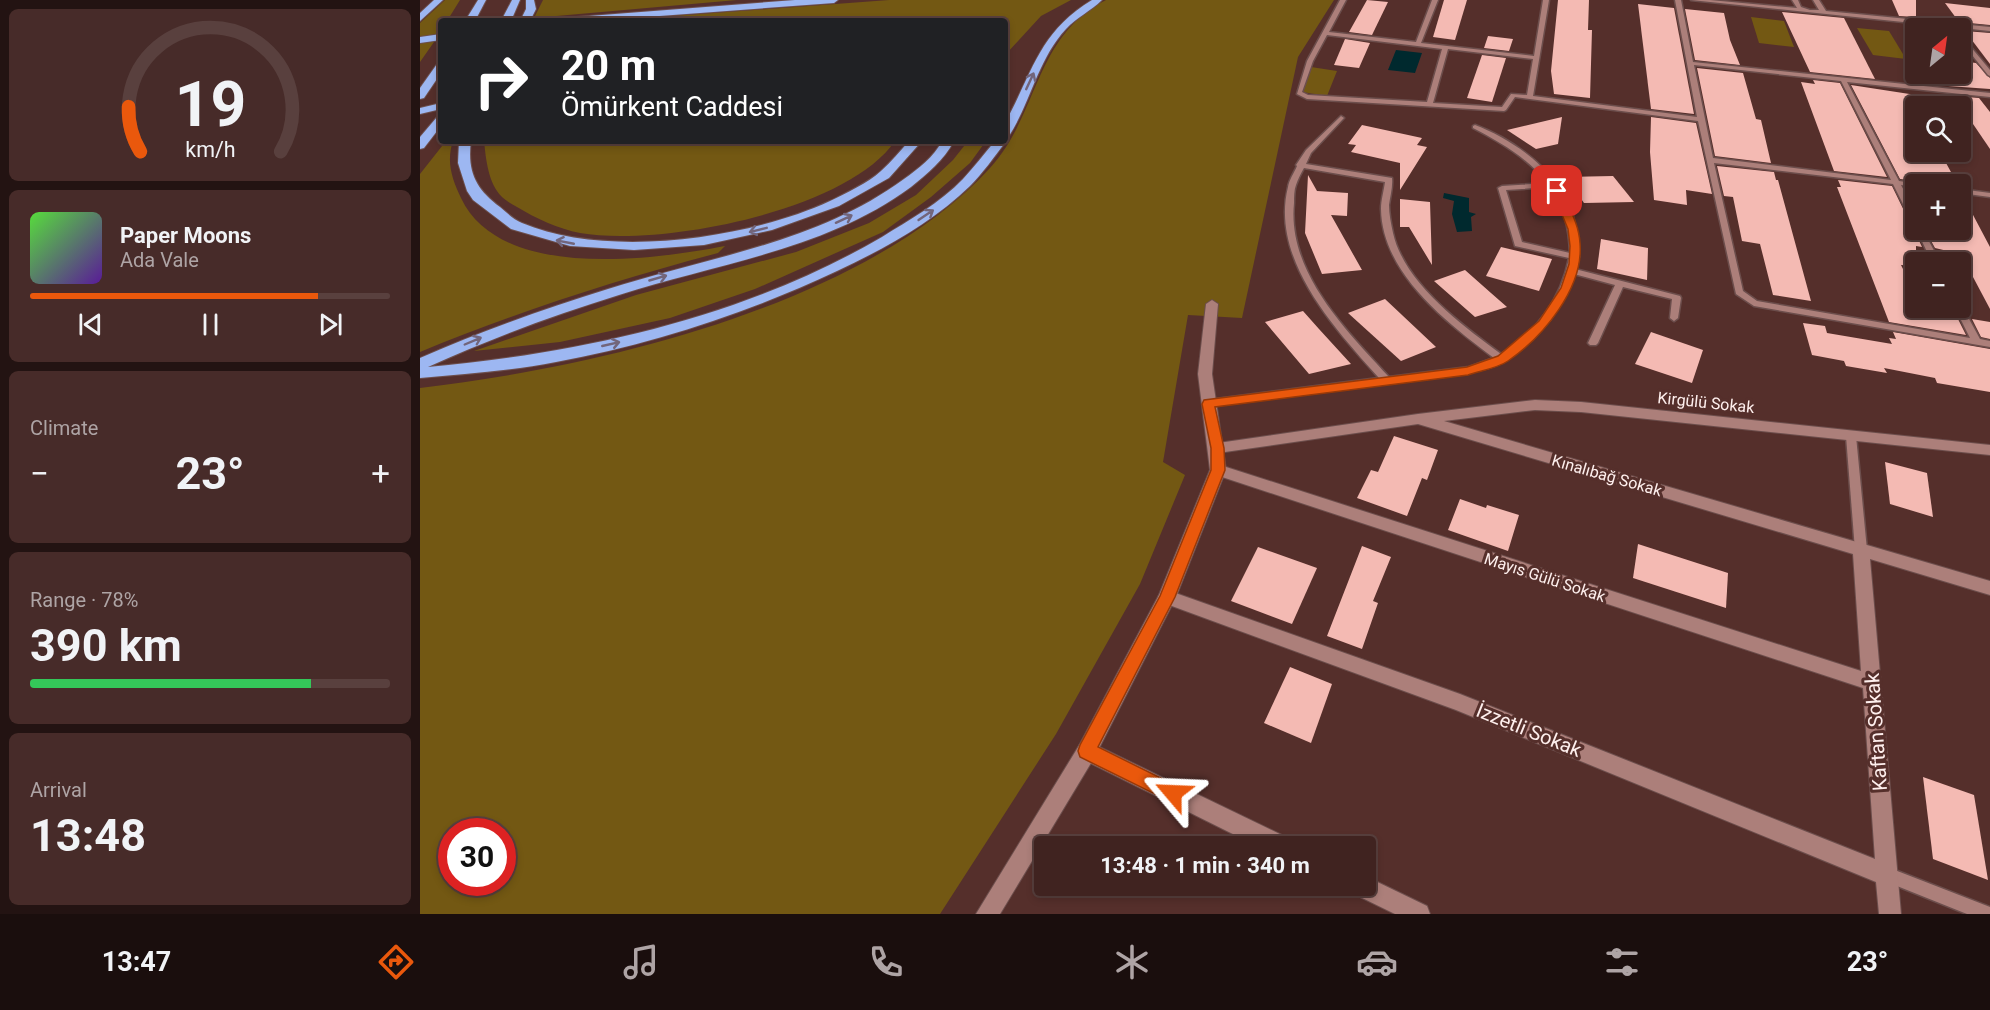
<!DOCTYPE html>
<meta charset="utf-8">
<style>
:root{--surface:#402320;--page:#472b29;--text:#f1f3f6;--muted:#aea4a5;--line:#59403e;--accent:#ea580c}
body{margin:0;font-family:Roboto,sans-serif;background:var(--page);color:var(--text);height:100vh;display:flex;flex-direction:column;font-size:22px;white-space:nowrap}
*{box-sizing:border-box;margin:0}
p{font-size:20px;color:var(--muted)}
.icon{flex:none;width:33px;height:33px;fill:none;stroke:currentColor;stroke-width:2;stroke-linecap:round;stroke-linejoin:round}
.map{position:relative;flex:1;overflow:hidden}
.drawer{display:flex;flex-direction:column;gap:9px;padding:9px;background:#231312;width:420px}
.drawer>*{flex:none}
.guide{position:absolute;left:18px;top:18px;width:570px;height:126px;border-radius:6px;box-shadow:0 3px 9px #0003,0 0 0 2px var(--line);background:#202124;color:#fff;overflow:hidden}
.needle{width:39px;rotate:29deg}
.buttons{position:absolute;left:1485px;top:18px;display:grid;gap:12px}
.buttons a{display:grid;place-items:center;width:66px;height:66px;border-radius:6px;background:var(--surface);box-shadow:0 3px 9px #0003,0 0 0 2px var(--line);font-size:30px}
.speed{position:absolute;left:18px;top:818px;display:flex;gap:12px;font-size:30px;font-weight:700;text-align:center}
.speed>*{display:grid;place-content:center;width:78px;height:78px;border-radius:50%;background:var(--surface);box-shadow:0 3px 9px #0003,0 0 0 2px var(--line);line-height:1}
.speed .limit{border:9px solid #d22;background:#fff;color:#111}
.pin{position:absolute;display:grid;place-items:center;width:51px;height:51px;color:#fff;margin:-26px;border-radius:12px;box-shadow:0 3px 9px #0006}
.me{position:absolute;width:66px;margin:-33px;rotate:296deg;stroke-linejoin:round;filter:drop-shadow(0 0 4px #0008)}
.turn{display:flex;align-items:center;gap:21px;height:126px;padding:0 24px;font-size:27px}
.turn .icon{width:78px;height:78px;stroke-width:2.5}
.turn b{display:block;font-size:42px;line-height:51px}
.big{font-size:45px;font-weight:700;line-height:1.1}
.drawer .card{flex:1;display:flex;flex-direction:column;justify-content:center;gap:9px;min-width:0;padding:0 21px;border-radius:9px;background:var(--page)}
.drawer .dial{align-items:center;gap:0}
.dial svg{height:156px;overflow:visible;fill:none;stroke:var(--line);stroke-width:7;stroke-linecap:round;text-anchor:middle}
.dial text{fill:var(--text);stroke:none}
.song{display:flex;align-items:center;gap:18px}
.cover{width:72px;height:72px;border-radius:9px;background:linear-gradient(135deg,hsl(110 70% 55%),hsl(270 70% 35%))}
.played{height:6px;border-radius:3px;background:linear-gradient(90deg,var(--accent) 80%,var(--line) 80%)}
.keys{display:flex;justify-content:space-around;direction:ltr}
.heat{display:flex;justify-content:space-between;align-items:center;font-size:33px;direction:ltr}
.charge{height:9px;border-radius:4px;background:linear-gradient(90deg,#34c759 78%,var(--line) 0)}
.trip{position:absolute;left:614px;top:836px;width:342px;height:60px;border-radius:6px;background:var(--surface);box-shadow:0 3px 9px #0003,0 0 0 2px var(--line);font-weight:700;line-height:60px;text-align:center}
.tabs{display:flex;height:96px;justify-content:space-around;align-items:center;background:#1a0e0d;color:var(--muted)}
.tabs .icon{width:42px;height:42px}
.tabs .active{color:var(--accent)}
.tabs b{font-size:27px;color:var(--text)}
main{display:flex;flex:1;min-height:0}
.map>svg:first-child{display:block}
.green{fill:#735813;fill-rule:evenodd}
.water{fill:#00292e}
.building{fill:#f4bab3}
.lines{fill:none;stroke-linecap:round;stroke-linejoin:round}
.lane-casing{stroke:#6c4e4c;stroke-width:3}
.street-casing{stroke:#6c4e4c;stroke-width:2}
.secondary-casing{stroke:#6c4e4c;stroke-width:2}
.highway-casing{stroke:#6c4e4c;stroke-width:2}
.lane{fill:#ac7f7a;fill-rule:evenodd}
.street{fill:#ac7f7a;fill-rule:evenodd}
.secondary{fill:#ac7f7a;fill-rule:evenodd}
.highway{fill:#9db7f2;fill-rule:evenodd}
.oneway{stroke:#72657b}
.route{fill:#ea580c;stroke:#983908;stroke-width:1.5}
.labels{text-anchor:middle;stroke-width:6;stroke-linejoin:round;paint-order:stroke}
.street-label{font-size:16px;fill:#feefed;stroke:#552f2b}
.near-street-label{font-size:20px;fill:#feefed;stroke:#552f2b}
</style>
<main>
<section class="drawer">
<div class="card dial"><svg viewBox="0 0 100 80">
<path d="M14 69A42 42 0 1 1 86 69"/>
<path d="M14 69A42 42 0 0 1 8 46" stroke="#ea580c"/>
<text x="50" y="56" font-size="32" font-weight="700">19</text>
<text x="50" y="72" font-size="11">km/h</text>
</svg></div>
<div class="card">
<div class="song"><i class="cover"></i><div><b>Paper Moons</b><p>Ada Vale</p></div></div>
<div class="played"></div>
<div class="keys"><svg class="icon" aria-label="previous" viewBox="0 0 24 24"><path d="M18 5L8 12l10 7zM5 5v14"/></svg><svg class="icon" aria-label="pause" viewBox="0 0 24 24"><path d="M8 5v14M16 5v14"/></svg><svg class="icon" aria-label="next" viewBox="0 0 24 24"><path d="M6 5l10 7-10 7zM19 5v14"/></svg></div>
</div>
<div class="card"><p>Climate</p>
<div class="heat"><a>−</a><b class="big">23°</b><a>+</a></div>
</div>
<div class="card"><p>Range · 78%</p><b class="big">390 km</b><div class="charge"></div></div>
<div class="card"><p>Arrival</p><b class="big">13:48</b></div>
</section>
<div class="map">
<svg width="1570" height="914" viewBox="0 0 1570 914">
<rect width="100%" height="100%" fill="#552f2b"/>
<!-- green -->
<g class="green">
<polygon points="25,0 40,0 27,21 21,21 21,32 0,62 0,23"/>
<polygon points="123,0 317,0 114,18"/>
<polygon points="469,0 651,0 621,16 587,53 589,92 585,101 585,21 185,21"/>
<path d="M686,0h228l-36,57 -56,261 -54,-3 -25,147 22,13 -45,109 -84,150 -116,180h-520v-526c180,-21 444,-83 570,-220 49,-53 44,-132 116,-168zM32,831h50v51h-50z"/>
<polygon points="1331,17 1364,21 1374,47 1339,43"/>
<polygon points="1437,28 1469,31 1486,59 1453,55"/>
<polygon points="891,67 917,71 907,96 882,92"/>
<path d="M26,141h7c-7,21 -1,38 8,57 39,83 191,62 264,48l-7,7c-102,27 -201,59 -298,99v-178z"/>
<path d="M64,141h411c-48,70 -234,106 -315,92 -21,-4 -45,-15 -63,-26 -5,-3 -11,-6 -15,-10 -14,-14 -16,-38 -18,-56z"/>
<polygon points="548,141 566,141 550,163 511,197 463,232 335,289 250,318 140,342 54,351 216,295 376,252 449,223 496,195 533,160"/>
</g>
<!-- water -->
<g class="water">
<polygon points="976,50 1002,53 995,73 968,70"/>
<polygon points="1024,193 1049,198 1049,212 1056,214 1051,217 1052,231 1037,232 1032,214 1034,201 1023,198"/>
</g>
<!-- building -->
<g class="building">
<polygon points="947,0 968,2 952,35 929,32"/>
<polygon points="1024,0 1047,0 1035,40 1013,37"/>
<polygon points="1138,0 1169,0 1168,30 1172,30 1170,98 1134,94 1131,71"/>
<polygon points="1472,0 1496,0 1496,17 1479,16"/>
<polygon points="1525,3 1570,8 1570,25 1539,22"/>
<polygon points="1218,4 1254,8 1274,114 1231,109"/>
<polygon points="1265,9 1304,13 1310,40 1320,65 1275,60"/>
<polygon points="1362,12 1424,18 1455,79 1390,72"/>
<polygon points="1545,31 1570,33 1570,64"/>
<polygon points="1068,36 1093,39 1089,51 1064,48"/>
<polygon points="925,39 950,43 939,68 914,65"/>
<polygon points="1062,55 1086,58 1072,102 1047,98"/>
<polygon points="1540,61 1556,63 1570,78 1570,89 1528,86 1520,74 1540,75"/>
<polygon points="1277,68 1323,73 1336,119 1341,120 1351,163 1295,156"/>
<polygon points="1393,80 1420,83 1467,177 1414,171 1381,82 1395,84"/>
<polygon points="1431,85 1496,95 1496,152 1520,152 1537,183 1496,178 1496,181 1480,179"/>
<polygon points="1534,96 1559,98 1570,112 1570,149"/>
<polygon points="1142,117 1138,144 1116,149 1087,130"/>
<polygon points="1231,117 1276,123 1292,194 1266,190 1267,205 1234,200 1230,152"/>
<polygon points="942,125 1002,138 997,145 1007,147 980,190 980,163 931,152 936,145 928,144"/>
<polygon points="1297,166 1354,172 1356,180 1358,180 1391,301 1353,295 1340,244 1322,241 1313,197 1304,196"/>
<polygon points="888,175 897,191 928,193 927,216 911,215 942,270 902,274 885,233"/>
<polygon points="1193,176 1214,202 1164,203 1145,177"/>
<polygon points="1418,180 1472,186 1490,223 1496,226 1494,230 1502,247 1496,246 1496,266 1481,265 1496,295 1496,308 1517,311 1519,315 1537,317 1546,335 1469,322 1417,187 1421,187"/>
<polygon points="1540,195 1543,196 1570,247 1570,309 1553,277 1540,275 1540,254 1515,248 1505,230 1540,230"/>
<polygon points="980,199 1010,202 1012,265 989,227 980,227"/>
<polygon points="1181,239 1228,248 1227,280 1177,269"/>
<polygon points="1081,247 1132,259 1119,291 1066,276"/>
<polygon points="1045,270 1071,293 1087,307 1055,317 1014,281"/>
<polygon points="965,299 1016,347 981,361 928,313"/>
<polygon points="883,311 899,329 931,364 889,374 845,322"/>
<polygon points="1552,319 1570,322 1570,339 1561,337"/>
<polygon points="1383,323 1405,326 1407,333 1472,344 1469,338 1476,339 1473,332 1570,349 1570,392 1517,383 1515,378 1464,368 1467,373 1426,366 1424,361 1392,355"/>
<polygon points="1231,332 1283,350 1272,383 1215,364"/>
<polygon points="974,436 1018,450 1007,480 1002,478 987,516 937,498 951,470 958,472"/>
<polygon points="1465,462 1507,473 1513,517 1470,504"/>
<polygon points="1040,499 1066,508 1067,505 1099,515 1088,551 1028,530"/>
<polygon points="1218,544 1308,573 1306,608 1213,578"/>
<polygon points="942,546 971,557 953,601 958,603 942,649 907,636"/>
<polygon points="838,547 897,568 872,624 811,601"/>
<polygon points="870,667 912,684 891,743 844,723"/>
<polygon points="1503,777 1554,795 1568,880 1513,859"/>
</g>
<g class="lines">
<defs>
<g id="lane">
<path d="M920,0h6l-17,32 87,10 16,-42h6l-17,43 113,13 9,-56h6l-16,96 164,21 -22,-117h6l12,62 297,31v4l-143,-15 52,99 20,3h-3v3l-15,-2 15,28v11l-4,-2 -19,-38 -179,-21 29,128 14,10 213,37 -15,-30h5v-2l3,2 17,31 10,2v6l-236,-41 -18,-12 -38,-173 -183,-24 -9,13 -2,1 -197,-12 -10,-5 10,-33zM907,35l115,14 -15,53 -119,-7 -6,-3 11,-31zM1028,49l85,10 -6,36 -16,-1 -9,13 -69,-4zM1274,65l147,16 50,99 -178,-22z"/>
<polygon points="1271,0 1290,0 1377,8 1372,0 1378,0 1381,7 1390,10 1399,10 1393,0 1399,0 1406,11 1570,27 1570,31"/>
<polygon points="1540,34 1570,70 1570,76 1568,75 1540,40"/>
<path d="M921,116l3,2 -1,1 -32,34 -5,11 86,14c1,9 -2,19 -3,27 0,9 2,19 4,28 11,50 69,92 108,121 36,-22 60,-55 68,-96l-54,-12 -17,-58 4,-2 45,-3c-19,-25 -47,-41 -74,-55v-2l2,-1c40,15 85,48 98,91 1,5 3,12 4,18 1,8 0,16 2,23l-2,2 -2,10 105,27 1,2 -3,20 -4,3 -4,-3 2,-19 -49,-12 -25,56 -2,2h-6l-2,-2 27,-58 -41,-11 -9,23 -15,23 -16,18 -29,23 -36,12 -261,33 -3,-1 -2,-2 2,-2 3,-1 171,-22c-44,-49 -109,-119 -91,-191 1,-7 6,-14 9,-21l-1,-1 10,-15zM884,168l81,14c-1,8 -4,18 -4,27 1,64 66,114 113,149l-25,9 -80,10c-43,-47 -102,-105 -95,-174 0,-6 0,-13 2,-18 2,-6 5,-12 8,-17zM1130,187c15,20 19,42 20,66l-48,-11 -16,-52z"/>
<polygon points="1540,189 1570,193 1570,197 1540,193"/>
<polygon points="1496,229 1503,230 1520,262 1512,262"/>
<polygon points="1431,432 1436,436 1447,550 1445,553 1441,555 1437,553 1435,550 1426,436"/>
<polygon points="1467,867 1570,907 1570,914 1547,914 1462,880 1459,875 1462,870"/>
</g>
<g id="street">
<polygon points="1115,400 1161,402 1570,445 1570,455 1161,412 1115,410 1024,421 1570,581 1570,595 1450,559 1481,914 1459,914 1456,882 1036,710 741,602 738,597 741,592 747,590 1040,694 1455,859 1443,688 793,474 790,470 793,466 803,466 1441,671 1433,554 998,424 798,453 793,452 791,448 793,444 798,443 998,414"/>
<polygon points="667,741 868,838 871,846 837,846 660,758 657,751 660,744"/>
<polygon points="945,876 1007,906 1010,914 975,914 932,893 929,885 945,885"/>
</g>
<polygon id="secondary" points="792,300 798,304 792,374 806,470 756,597 674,758 580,914 556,914 660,744 739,595 790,470 778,374 786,304"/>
<g id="highway">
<polygon points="14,0 23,0 0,21 0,13"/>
<polygon points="58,0 66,0 55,21 45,21"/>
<polygon points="92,0 100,0 91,21 81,21"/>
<polygon points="106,0 114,0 116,9 110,21 100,21 106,9"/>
<polygon points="375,0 418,0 414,3 172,21 138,21 143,18"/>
<path d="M672,0h10c-11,11 -25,17 -36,29 -28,30 -35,73 -57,107l-4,1v-14c28,-51 33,-90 87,-123z"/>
<polygon points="21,34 21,40 0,43 0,37"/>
<polygon points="21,63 21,73 4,98 0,99 0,88 17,64"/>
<polygon points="21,103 21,109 0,114 0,108"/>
<polygon points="21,116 21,126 4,148 0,149 0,137 17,117"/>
<path d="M585,138l2,3 -2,2c-11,14 -22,30 -35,43 -37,36 -86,63 -133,85 -89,42 -185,73 -281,91 -45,9 -91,12 -136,16v-20c61,-27 124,-49 188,-69 100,-32 209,-46 296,-110 14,-10 30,-22 38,-38h12c-10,19 -27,33 -43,46 -85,63 -194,76 -292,108 -65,20 -129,44 -191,72 156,-14 317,-50 454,-130 27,-17 58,-34 81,-58 11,-12 21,-25 32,-38h10z"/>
<path d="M39,141h12c-4,31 5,48 29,66 7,6 14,13 22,16 85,36 226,16 308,-22 16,-8 38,-18 51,-30 10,-9 19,-20 28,-30h13l-33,37 -50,28 -67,24 -68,15 -70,5 -64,-4 -59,-17 -38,-29 -6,-9 -9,-28z"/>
</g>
</defs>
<!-- lane casing -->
<use href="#lane" class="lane-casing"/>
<!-- street casing -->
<use href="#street" class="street-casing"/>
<!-- secondary casing -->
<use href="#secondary" class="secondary-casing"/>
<!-- highway casing -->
<use href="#highway" class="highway-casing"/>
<!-- lane -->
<use href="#lane" class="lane"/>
<!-- street -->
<use href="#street" class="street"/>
<!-- secondary -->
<use href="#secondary" class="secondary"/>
<!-- highway -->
<use href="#highway" class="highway"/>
</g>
<!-- one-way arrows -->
<defs><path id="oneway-shaft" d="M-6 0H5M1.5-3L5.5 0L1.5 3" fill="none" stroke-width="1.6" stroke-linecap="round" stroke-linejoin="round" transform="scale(1.5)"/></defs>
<g class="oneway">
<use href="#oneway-shaft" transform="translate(610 81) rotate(-65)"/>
<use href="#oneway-shaft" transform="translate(506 215) rotate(-34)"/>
<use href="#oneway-shaft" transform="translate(424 219) rotate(-25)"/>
<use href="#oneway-shaft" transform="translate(338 230) rotate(166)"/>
<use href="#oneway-shaft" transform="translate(145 242) rotate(-169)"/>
<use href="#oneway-shaft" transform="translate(238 278) rotate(-16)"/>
<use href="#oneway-shaft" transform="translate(53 341) rotate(-23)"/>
<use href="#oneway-shaft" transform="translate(191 344) rotate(-13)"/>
</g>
<!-- route -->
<path class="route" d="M1137,188l5,3c7,17 17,33 18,52 4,45 -37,94 -72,118 -10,7 -28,10 -40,14l-253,32 9,41 1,22 -50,127 -77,150 81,40 3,6 -3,7 -6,3 -93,-46 -2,-6 2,-6 80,-149 51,-126v-22l-9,-44 2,-4 263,-33 31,-11 41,-35 22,-33 8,-24 1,-18 -2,-17 -16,-38z"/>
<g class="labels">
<!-- street labels -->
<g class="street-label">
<text transform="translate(1286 402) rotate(6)" y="6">Kirgülü Sokak</text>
<text transform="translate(1187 475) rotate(16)" y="6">Kınalıbağ Sokak</text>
<text transform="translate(1125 577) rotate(18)" y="6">Mayıs Gülü Sokak</text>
</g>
<!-- near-street labels -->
<g class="near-street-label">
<text transform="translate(1109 730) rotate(22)" y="7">İzzetli Sokak</text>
<text transform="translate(1456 732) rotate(-94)" y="7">Kaftan Sokak</text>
</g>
</g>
</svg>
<div class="buttons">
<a><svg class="needle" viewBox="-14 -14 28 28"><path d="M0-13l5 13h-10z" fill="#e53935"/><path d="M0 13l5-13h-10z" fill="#aea4a5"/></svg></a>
<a><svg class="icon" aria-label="search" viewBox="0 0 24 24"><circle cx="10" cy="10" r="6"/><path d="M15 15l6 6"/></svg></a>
<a>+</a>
<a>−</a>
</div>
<div class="speed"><div class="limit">30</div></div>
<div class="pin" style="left:1137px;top:191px;background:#d93025"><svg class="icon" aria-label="arrive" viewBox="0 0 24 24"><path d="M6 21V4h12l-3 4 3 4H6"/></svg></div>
<svg class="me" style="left:753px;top:793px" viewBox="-20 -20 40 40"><path d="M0-17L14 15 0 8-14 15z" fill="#ea580c" stroke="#fff" stroke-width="4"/></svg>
<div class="trip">13:48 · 1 min · 340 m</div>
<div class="guide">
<div class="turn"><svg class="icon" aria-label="right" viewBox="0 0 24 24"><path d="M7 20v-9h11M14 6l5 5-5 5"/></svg><div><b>20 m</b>Ömürkent Caddesi</div></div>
</div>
</div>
</main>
<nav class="tabs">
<b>13:47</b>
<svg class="icon active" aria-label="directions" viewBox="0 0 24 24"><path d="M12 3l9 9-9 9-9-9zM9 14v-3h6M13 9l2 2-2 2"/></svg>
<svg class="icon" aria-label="music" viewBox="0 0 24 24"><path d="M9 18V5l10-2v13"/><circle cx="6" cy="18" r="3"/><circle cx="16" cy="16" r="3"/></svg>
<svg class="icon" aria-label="phone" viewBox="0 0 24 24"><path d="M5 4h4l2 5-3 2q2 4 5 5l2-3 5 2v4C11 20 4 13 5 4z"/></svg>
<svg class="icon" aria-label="climate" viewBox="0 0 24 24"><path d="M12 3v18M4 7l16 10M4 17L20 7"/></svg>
<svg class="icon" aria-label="car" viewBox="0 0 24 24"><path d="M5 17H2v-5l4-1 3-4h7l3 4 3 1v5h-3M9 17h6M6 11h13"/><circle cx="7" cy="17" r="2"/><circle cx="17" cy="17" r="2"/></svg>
<svg class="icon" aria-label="filters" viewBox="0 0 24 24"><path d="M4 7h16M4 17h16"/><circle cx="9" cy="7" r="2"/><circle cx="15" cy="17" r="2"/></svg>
<b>23°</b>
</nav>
